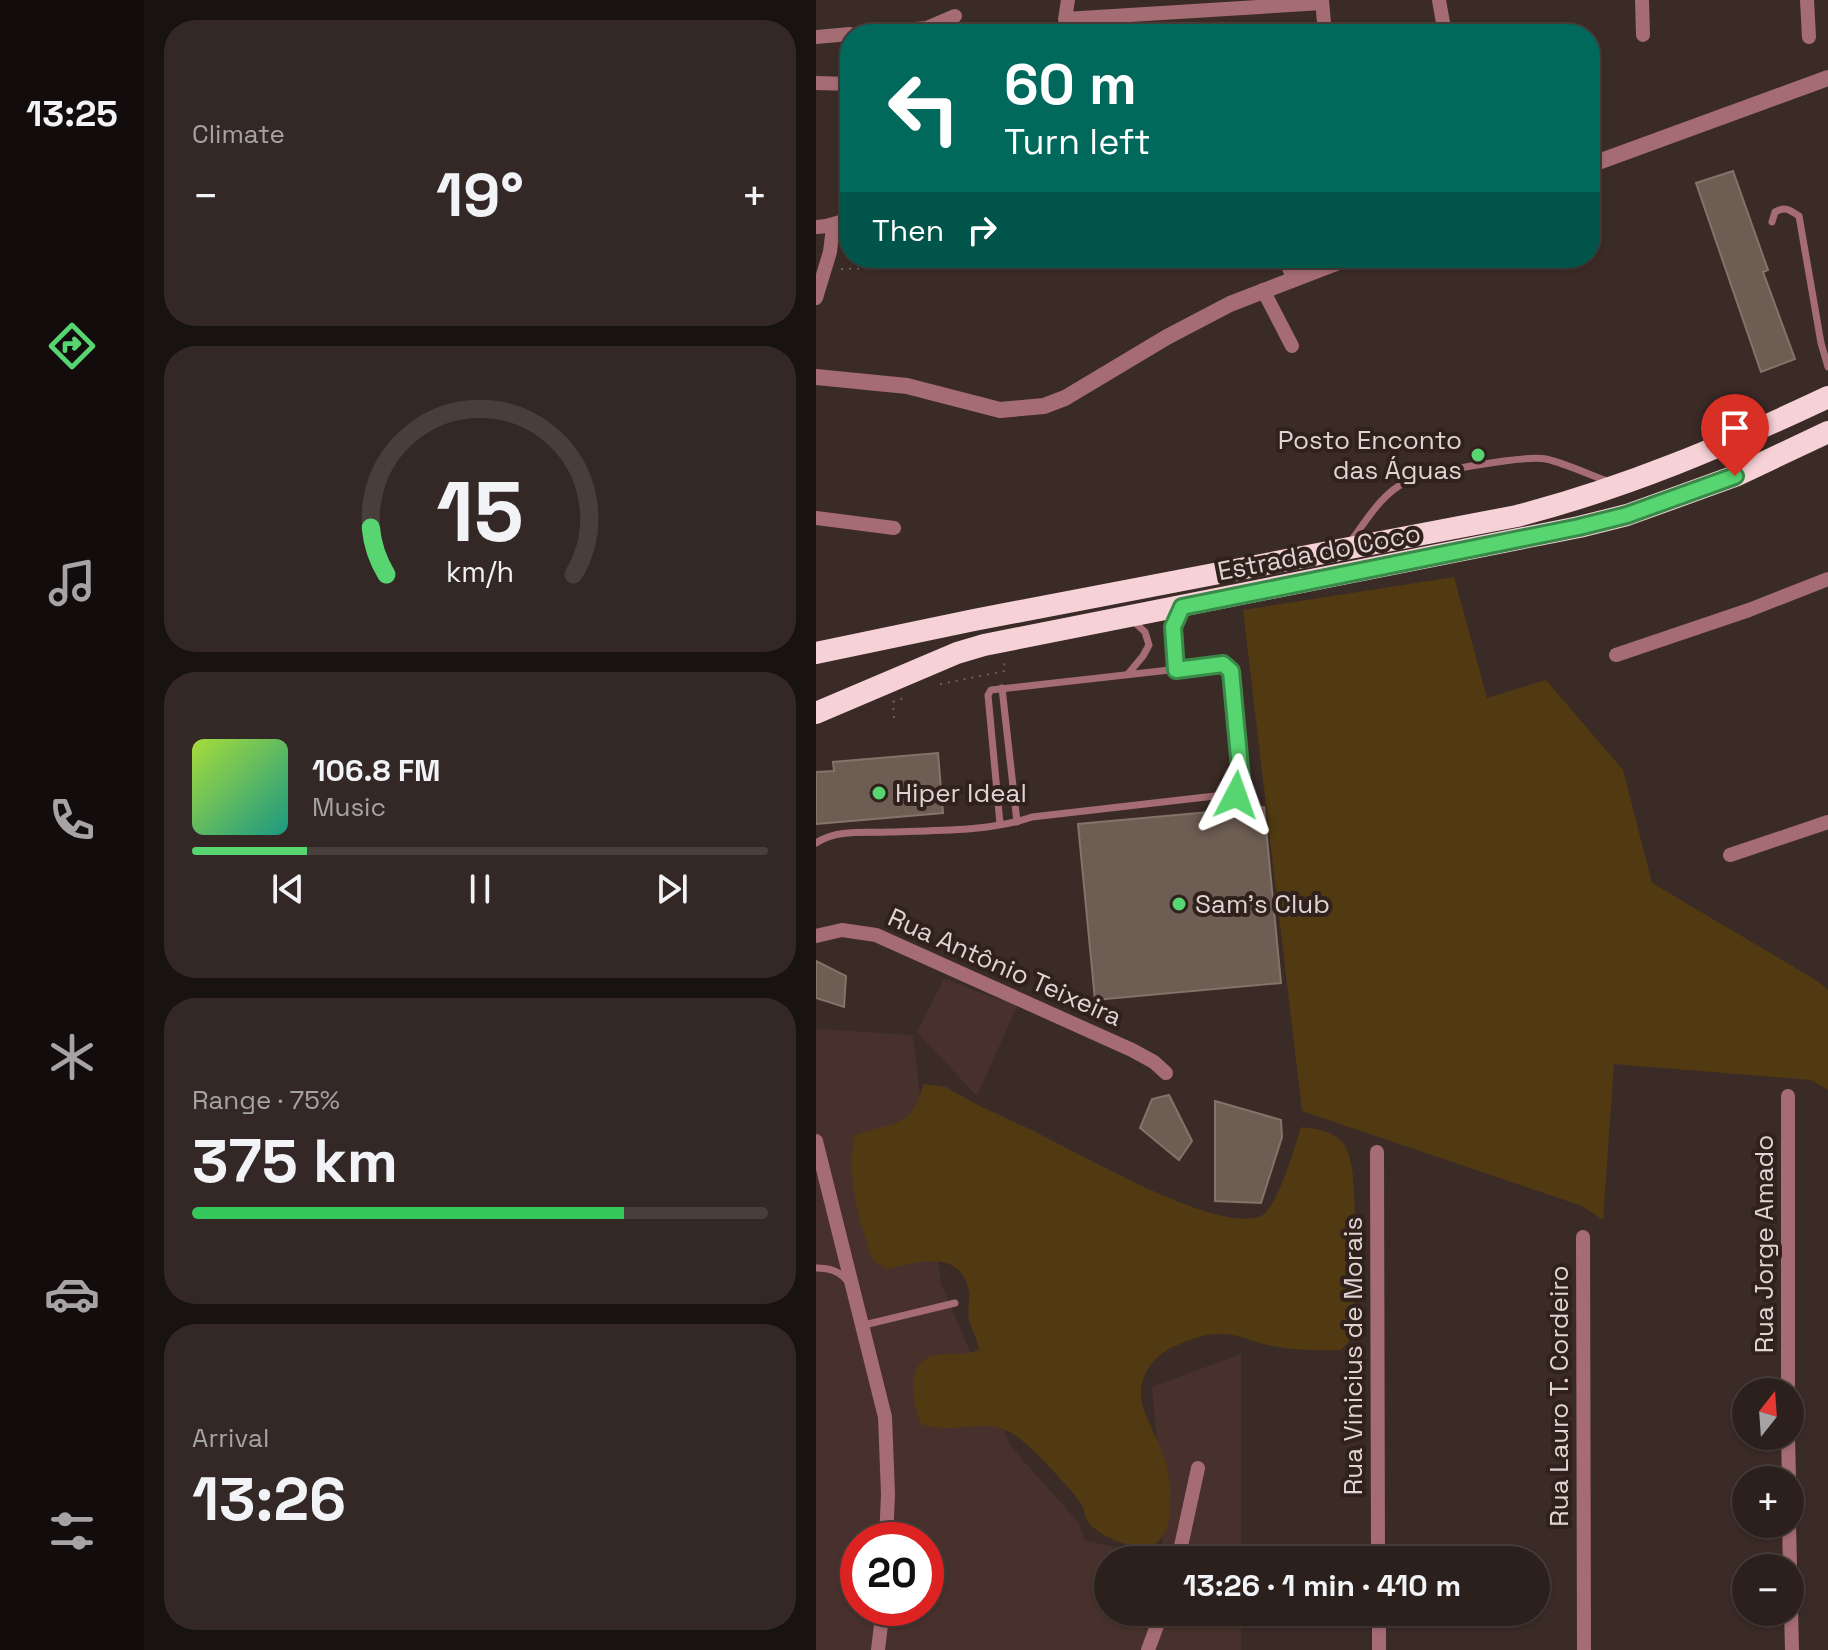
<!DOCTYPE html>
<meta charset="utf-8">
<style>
:root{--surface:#2c201d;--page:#342826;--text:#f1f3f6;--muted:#a6a3a4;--line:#483e3b;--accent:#57d570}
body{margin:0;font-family:"Space Grotesk",sans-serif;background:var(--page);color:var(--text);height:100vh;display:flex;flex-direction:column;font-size:30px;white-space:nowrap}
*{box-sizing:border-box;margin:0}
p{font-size:26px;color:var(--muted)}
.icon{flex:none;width:44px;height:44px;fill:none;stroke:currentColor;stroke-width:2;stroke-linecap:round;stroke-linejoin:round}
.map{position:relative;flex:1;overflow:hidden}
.panel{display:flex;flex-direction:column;gap:20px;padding:20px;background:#181210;width:672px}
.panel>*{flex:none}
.top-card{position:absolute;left:24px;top:24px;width:760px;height:244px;border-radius:32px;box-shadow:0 2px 6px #0004,0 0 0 2px var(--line);background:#00695c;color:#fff;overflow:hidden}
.needle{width:52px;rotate:17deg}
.fabs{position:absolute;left:916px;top:1378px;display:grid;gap:16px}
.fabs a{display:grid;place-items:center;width:72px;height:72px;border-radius:50%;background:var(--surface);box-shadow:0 2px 6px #0004,0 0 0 2px var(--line);font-size:40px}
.speed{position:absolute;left:24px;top:1522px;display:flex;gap:16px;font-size:40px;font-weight:700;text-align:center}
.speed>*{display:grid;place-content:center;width:104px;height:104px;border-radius:50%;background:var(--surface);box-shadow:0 2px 6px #0004,0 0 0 2px var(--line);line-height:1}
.speed .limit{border:12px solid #d22;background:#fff;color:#111}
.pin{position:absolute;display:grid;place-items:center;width:68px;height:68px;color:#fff;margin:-82px -34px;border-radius:50% 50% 50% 0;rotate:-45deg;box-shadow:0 0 8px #0007}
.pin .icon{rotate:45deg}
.me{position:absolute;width:88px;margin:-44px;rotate:4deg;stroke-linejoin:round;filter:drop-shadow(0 0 6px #0008)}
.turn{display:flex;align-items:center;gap:28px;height:168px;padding:0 32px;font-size:36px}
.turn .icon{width:104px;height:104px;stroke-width:2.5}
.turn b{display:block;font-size:56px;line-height:68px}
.then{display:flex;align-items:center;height:76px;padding:0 32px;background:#0003;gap:16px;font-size:30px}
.big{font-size:60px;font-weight:700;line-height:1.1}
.panel .card{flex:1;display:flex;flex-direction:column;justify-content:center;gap:12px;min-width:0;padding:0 28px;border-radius:32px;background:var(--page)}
.panel .dial{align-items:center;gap:0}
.dial svg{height:208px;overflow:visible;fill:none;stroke:var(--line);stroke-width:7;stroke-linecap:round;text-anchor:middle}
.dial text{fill:var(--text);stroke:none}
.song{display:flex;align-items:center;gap:24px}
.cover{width:96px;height:96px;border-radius:12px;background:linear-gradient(135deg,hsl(80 70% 55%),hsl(170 70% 35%))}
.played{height:8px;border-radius:4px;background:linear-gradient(90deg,var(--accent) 20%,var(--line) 20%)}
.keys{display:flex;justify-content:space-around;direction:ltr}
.heat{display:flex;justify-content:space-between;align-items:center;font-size:44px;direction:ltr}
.charge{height:12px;border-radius:6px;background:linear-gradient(90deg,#34c759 75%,var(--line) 0)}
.trip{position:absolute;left:278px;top:1546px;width:456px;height:80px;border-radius:40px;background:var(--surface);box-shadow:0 2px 6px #0004,0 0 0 2px var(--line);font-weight:700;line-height:80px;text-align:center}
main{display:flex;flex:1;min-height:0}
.menu{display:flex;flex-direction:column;width:144px;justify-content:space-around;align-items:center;background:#120d0c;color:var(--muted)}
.menu .icon{width:56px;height:56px}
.menu .selected{color:var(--accent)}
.menu b{font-size:36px;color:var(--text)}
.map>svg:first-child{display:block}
.built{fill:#48312c;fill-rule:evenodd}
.green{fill:#513a11}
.building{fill:#6d5d53;stroke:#837368;stroke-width:2}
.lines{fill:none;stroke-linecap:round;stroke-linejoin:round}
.path{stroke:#6d5f5b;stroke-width:2;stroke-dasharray:2 6;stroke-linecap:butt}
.service{stroke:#a56c74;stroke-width:7}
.minor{stroke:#a56c74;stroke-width:14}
.tertiary{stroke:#a56c74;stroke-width:16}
.trunk{stroke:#f6d2d7;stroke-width:22}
.route-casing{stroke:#398a49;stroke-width:20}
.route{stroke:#57d570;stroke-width:14}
.poi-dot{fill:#57d570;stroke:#31211d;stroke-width:3}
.labels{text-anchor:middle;stroke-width:8;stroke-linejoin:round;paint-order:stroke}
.poi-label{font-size:26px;fill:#dfd4d1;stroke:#31211d;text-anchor:start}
.street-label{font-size:26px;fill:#dfd4d1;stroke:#31211d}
</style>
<main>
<nav class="menu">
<b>13:25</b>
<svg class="icon selected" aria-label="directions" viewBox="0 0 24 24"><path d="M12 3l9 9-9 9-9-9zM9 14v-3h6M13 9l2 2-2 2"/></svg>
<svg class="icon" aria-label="music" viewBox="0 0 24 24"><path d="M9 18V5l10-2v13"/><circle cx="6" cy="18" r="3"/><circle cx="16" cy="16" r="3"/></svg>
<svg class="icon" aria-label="phone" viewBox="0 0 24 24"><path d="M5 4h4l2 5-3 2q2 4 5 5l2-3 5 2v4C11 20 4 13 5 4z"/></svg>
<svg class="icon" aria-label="climate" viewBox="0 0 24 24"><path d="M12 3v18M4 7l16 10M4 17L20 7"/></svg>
<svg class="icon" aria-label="car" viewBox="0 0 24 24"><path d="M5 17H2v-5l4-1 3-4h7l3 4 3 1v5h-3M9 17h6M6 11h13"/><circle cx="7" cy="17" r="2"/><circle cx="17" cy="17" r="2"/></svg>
<svg class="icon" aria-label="filters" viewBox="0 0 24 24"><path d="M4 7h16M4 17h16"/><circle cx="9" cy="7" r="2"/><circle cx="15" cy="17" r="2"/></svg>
</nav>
<section class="panel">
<div class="card"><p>Climate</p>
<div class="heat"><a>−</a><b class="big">19°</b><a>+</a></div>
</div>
<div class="card dial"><svg viewBox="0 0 100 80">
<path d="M14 69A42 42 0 1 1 86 69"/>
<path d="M14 69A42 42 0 0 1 8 51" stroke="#57d570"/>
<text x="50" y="56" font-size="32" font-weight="700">15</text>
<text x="50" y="72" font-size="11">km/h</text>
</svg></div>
<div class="card">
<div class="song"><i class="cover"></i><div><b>106.8 FM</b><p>Music</p></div></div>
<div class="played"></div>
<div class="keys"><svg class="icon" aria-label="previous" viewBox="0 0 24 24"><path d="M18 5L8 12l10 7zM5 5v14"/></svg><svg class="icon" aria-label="pause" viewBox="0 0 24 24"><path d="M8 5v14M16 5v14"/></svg><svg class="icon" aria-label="next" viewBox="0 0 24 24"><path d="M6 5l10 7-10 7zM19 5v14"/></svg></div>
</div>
<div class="card"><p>Range · 75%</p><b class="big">375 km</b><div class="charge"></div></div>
<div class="card"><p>Arrival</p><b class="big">13:26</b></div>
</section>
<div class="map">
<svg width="1012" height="1650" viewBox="0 0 1012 1650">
<rect width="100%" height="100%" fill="#3b2b27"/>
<!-- built -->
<g class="built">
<polygon points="128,979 201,1006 161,1096 101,1032"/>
<path d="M0,1029l97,6 28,249 70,163 68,76 5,17 79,19 -2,-73 -9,-99 89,-33v206h-133v52h133v38h-425zM42,1540h68v68h-68z"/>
</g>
<!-- green -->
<g class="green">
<polygon points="638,577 671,698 730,680 807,770 836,883 1000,980 1012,990 1012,1090 995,1080 798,1064 787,1220 766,1206 486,1111 427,610"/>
<path d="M108,1084l22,3c33,21 69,34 103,52 39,19 176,98 214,76 14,-9 33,-70 38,-88 16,2 35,4 44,19 16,29 7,106 8,141 0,16 5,32 -1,48 -2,6 -7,10 -11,15 -26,1 -53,0 -78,-6 -14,-4 -27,-10 -42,-10 -14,-1 -33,6 -46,12 -19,8 -34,26 -34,47 0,17 9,30 15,45 10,22 16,41 14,65 0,12 -1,24 -8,34 -8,12 -19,12 -32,9 -14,-5 -33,-12 -42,-24 -4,-5 -3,-12 -6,-17 -6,-12 -55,-63 -67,-70 -32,-20 -61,1 -94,-11 -9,-22 -17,-63 15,-69 16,-2 28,1 43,-5 -2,-11 -7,-20 -10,-30 -2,-11 2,-22 -1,-32 -8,-39 -54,-26 -81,-19l-14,-9c-13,-35 -28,-87 -18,-124 16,-9 42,-8 55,-22 7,-6 10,-21 14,-30z"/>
</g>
<!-- building -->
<g class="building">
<polygon points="917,171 952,270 947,272 979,359 945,372 880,183"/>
<polygon points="122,753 127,813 0,824 0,772 18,771 17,762"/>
<polygon points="448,807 465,983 279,1000 262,824"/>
<polygon points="0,961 30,976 28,1007 0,998"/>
<polygon points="353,1095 376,1141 363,1160 324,1128 336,1099"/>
<polygon points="399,1101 465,1120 466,1137 445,1203 399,1201"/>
</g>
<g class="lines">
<!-- path -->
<g class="path">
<polyline points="25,269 128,267"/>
<polyline points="124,684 189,671 188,659"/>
<polyline points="78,718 77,702 90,697"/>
</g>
<!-- service -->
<g class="service">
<polyline points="247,34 249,19"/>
<path d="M956,222l3,-10c10,-6 15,-2 24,4l22,127 7,24"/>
<path d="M535,541c15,-20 31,-48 55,-59 21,-10 118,-27 140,-23 22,5 43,16 64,23"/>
<polyline points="360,670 357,627 365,610"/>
<polyline points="312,674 327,656 333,645 329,632 315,619"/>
<polyline points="186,688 201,822"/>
<path d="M0,843c21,-14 49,-10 73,-11 46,-2 99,0 143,-15l209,-24 -12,-125 -6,-4 -232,26 -3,5 12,129"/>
<path d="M0,1268c14,0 24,3 33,15"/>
<polyline points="48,1325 139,1303"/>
</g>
<!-- minor -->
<g class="minor">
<polyline points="252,0 249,19 506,3"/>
<polyline points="506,0 509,34"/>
<polyline points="623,0 629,34"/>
<polyline points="826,0 827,35"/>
<polyline points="991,0 993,37"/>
<polyline points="40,34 111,28 139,16"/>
<polyline points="0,37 34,34"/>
<polyline points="0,83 34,84"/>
<path d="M0,227c17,0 20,-6 34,-7"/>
<polyline points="469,258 477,278"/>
<polyline points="447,290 476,346"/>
<polyline points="0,298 14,252 17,227"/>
<polyline points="0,518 78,528"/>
<polyline points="800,655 933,610 1012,579"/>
<polyline points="914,855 1012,822"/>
<polyline points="0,936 26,930 60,935 316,1050 338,1062 350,1073"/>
<polyline points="972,1096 972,1392"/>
<polyline points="0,1141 69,1417 72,1494 70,1540"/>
<polyline points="561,1152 562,1560"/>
<polyline points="767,1237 768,1650"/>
<polyline points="972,1436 973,1480"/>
<polyline points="973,1524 976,1650"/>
<polyline points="362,1560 382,1468"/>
<polyline points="563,1612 563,1650"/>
<polyline points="62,1650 67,1608"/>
<polyline points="332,1650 346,1612"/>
</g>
<!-- tertiary -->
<g class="tertiary">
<polyline points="774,165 1012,78"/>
<polyline points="0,377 91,386 184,410 228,406 249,398 351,337 414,304 533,258"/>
</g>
<!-- trunk -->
<g class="trunk">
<path d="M0,653l158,-33 543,-104c111,-29 207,-70 311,-119"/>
<polyline points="0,713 141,653 168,645 763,527 811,515 919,476 1012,432"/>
</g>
</g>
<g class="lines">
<defs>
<polyline id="route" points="420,795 425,793 426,789 415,671 407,664 360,670 357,627 366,607 763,527 811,515 919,476"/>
</defs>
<!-- route casing -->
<use href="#route" class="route-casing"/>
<!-- route -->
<use href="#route" class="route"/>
</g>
<!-- markers -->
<g class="poi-dot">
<circle cx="662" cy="455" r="8"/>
<circle cx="63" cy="793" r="8"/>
<circle cx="363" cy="904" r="8"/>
</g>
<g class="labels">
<!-- poi labels -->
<g class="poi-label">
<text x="646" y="449" text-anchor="end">Posto Enconto<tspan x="646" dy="30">das Águas</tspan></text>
<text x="79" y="802">Hiper Ideal</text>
<text x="379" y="913">Sam's Club</text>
</g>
<!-- street labels -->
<g class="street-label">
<text transform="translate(503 552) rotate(-11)" y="9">Estrada do Coco</text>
<text transform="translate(189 967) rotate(24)" y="9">Rua Antônio Teixeira</text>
<text transform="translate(948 1244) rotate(-90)" y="9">Rua Jorge Amado</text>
<text transform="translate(537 1356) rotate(-90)" y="9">Rua Vinicius de Morais</text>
<text transform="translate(743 1396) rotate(-90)" y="9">Rua Lauro T. Cordeiro</text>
</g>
</g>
</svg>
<div class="fabs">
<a><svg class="needle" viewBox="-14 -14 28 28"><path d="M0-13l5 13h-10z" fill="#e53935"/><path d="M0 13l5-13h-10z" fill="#a6a3a4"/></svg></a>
<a>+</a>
<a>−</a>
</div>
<div class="speed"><div class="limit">20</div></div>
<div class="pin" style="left:919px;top:476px;background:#d93025"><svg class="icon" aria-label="arrive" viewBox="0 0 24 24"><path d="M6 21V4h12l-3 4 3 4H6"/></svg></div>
<svg class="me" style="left:420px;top:795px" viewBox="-20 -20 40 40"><path d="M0-17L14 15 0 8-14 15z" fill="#57d570" stroke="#fff" stroke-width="4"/></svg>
<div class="trip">13:26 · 1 min · 410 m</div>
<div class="top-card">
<div class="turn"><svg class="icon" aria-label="left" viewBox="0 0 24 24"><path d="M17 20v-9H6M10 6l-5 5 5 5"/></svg><div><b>60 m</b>Turn left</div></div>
<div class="then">Then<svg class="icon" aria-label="right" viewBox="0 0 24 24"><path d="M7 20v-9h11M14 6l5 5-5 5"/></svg></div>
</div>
</div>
</main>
